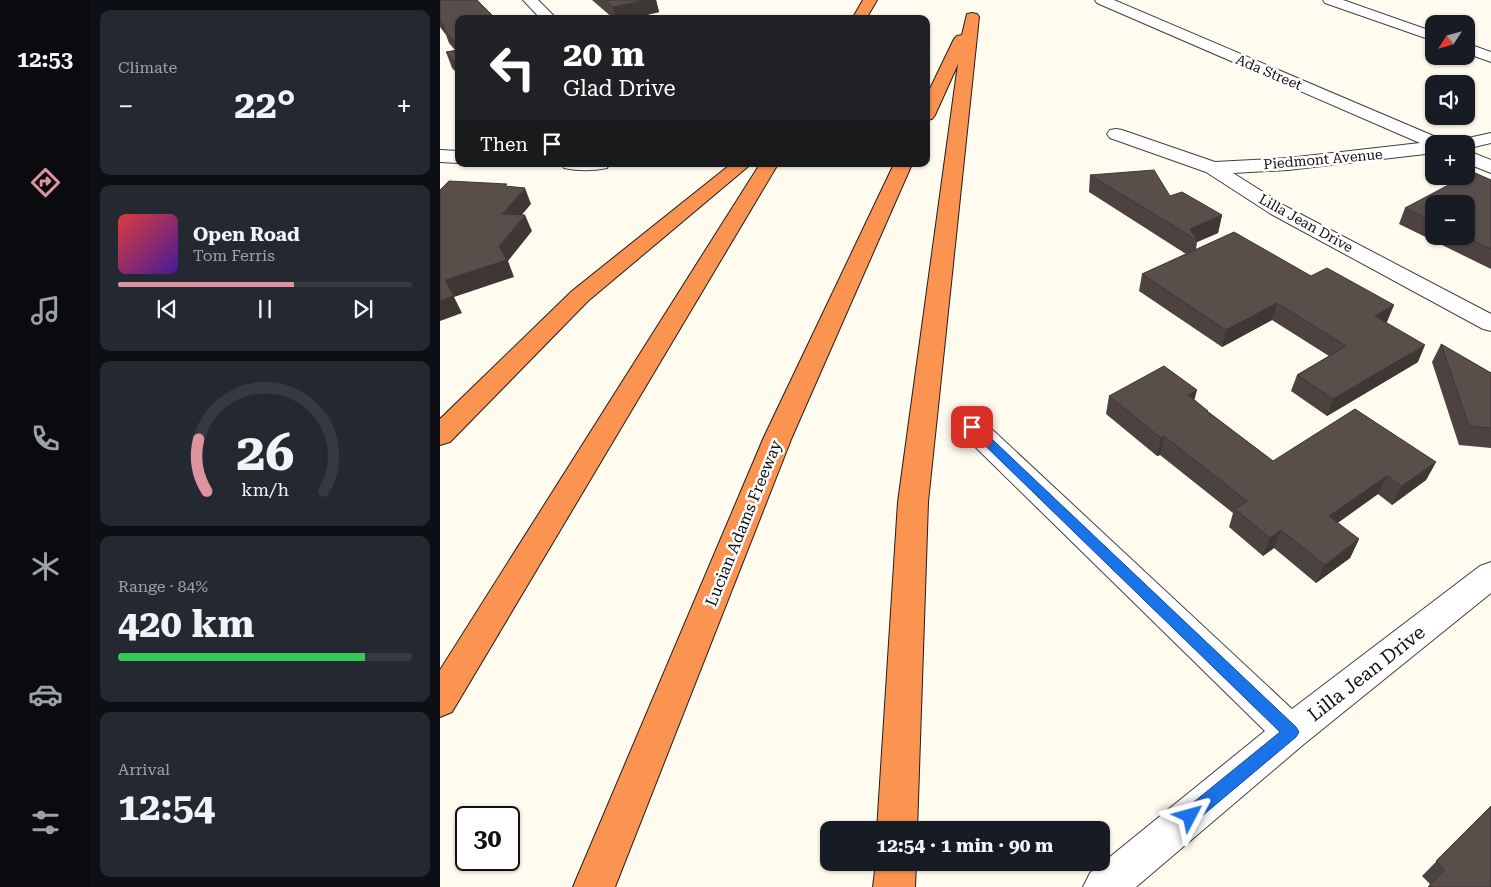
<!DOCTYPE html>
<meta charset="utf-8">
<style>
:root{--surface:#171b24;--page:#242831;--text:#f1f3f6;--muted:#9ea1a6;--line:#363941;--accent:#de949e}
body{margin:0;font-family:"Roboto Serif",serif;background:var(--page);color:var(--text);height:100vh;display:flex;flex-direction:column;font-size:19px;white-space:nowrap}
*{box-sizing:border-box;margin:0}
p{font-size:16px;color:var(--muted)}
.icon{flex:none;width:28px;height:28px;fill:none;stroke:currentColor;stroke-width:2;stroke-linecap:round;stroke-linejoin:round}
.map{position:relative;flex:1;overflow:hidden}
.drawer{display:flex;flex-direction:column;gap:10px;padding:10px;background:#0d0f14;width:350px}
.drawer>*{flex:none}
.hud{position:absolute;left:15px;top:15px;width:475px;height:152px;border-radius:10px;box-shadow:0 1px 4px #0004;background:#202124;color:#fff;overflow:hidden}
.needle{width:32px;rotate:234deg}
.tools{position:absolute;left:985px;top:15px;display:grid;gap:10px}
.tools a{display:grid;place-items:center;width:50px;height:50px;border-radius:10px;background:var(--surface);box-shadow:0 1px 4px #0004;font-size:25px}
.speed{position:absolute;left:15px;top:806px;display:flex;gap:10px;font-size:25px;font-weight:700;text-align:center}
.speed>*{display:grid;place-content:center;width:65px;height:65px;border-radius:50%;background:var(--surface);box-shadow:0 1px 4px #0004;line-height:1}
.speed .limit{border:2px solid #111;border-radius:8px;background:#fff;color:#111}
.pin{position:absolute;display:grid;place-items:center;width:42px;height:42px;color:#fff;margin:-21px;border-radius:10px;box-shadow:0 2px 8px #0006}
.me{position:absolute;width:55px;margin:-28px;rotate:51deg;stroke-linejoin:round;filter:drop-shadow(0 0 4px #0008)}
.turn{display:flex;align-items:center;gap:18px;height:105px;padding:0 25px;font-size:22px}
.turn .icon{width:65px;height:65px;stroke-width:2.5}
.turn b{display:block;font-size:35px;line-height:42px}
.then{display:flex;align-items:center;height:48px;padding:0 25px;background:#0003;gap:10px;font-size:19px}
.big{font-size:38px;font-weight:700;line-height:1.1}
.drawer .tile{flex:1;display:flex;flex-direction:column;justify-content:center;gap:8px;min-width:0;padding:0 18px;border-radius:10px;background:var(--page)}
.drawer .dial{align-items:center;gap:0}
.dial svg{height:130px;overflow:visible;fill:none;stroke:var(--line);stroke-width:7;stroke-linecap:round;text-anchor:middle}
.dial text{fill:var(--text);stroke:none}
.song{display:flex;align-items:center;gap:15px}
.cover{width:60px;height:60px;border-radius:8px;background:linear-gradient(135deg,hsl(0 70% 55%),hsl(260 70% 35%))}
.played{height:5px;border-radius:2px;background:linear-gradient(90deg,var(--accent) 60%,var(--line) 60%)}
.keys{display:flex;justify-content:space-around;direction:ltr}
.heat{display:flex;justify-content:space-between;align-items:center;font-size:28px;direction:ltr}
.charge{height:8px;border-radius:4px;background:linear-gradient(90deg,#34c759 84%,var(--line) 0)}
.trip{position:absolute;left:380px;top:821px;width:290px;height:50px;border-radius:10px;background:var(--surface);box-shadow:0 1px 4px #0004;font-weight:700;line-height:50px;text-align:center}
main{display:flex;flex:1;min-height:0}
.dock{display:flex;flex-direction:column;width:90px;justify-content:space-around;align-items:center;background:#090b0e;color:var(--muted)}
.dock .icon{width:35px;height:35px}
.dock .selected{color:var(--accent)}
.dock b{font-size:22px;color:var(--text)}
.map>svg:first-child{display:block}
.lines{fill:none;stroke-linecap:round;stroke-linejoin:round}
.street-casing{stroke:#414141;stroke-width:2}
.highway-casing{stroke:#1f1f1f;stroke-width:2}
.street{fill:#fff;fill-rule:evenodd}
.highway{fill:#fb9351;fill-rule:evenodd}
.wall{fill:#4c4340;fill-rule:evenodd}
.shaded-wall{fill:#3e3734}
.building{fill:#584e4a;stroke:#3e3734}
.route{fill:#1a73e8;stroke:#114b97}
.labels{text-anchor:middle;stroke-width:5;stroke-linejoin:round;paint-order:stroke}
.far-street-label{font-size:14px;fill:#0e0e0e;stroke:#fff}
.street-label{font-size:16px;fill:#0e0e0e;stroke:#fff}
.near-street-label{font-size:19px;fill:#0e0e0e;stroke:#fff}
</style>
<main>
<nav class="dock">
<b>12:53</b>
<svg class="icon selected" aria-label="directions" viewBox="0 0 24 24"><path d="M12 3l9 9-9 9-9-9zM9 14v-3h6M13 9l2 2-2 2"/></svg>
<svg class="icon" aria-label="music" viewBox="0 0 24 24"><path d="M9 18V5l10-2v13"/><circle cx="6" cy="18" r="3"/><circle cx="16" cy="16" r="3"/></svg>
<svg class="icon" aria-label="phone" viewBox="0 0 24 24"><path d="M5 4h4l2 5-3 2q2 4 5 5l2-3 5 2v4C11 20 4 13 5 4z"/></svg>
<svg class="icon" aria-label="climate" viewBox="0 0 24 24"><path d="M12 3v18M4 7l16 10M4 17L20 7"/></svg>
<svg class="icon" aria-label="car" viewBox="0 0 24 24"><path d="M5 17H2v-5l4-1 3-4h7l3 4 3 1v5h-3M9 17h6M6 11h13"/><circle cx="7" cy="17" r="2"/><circle cx="17" cy="17" r="2"/></svg>
<svg class="icon" aria-label="filters" viewBox="0 0 24 24"><path d="M4 7h16M4 17h16"/><circle cx="9" cy="7" r="2"/><circle cx="15" cy="17" r="2"/></svg>
</nav>
<section class="drawer">
<div class="tile"><p>Climate</p>
<div class="heat"><a>−</a><b class="big">22°</b><a>+</a></div>
</div>
<div class="tile">
<div class="song"><i class="cover"></i><div><b>Open Road</b><p>Tom Ferris</p></div></div>
<div class="played"></div>
<div class="keys"><svg class="icon" aria-label="previous" viewBox="0 0 24 24"><path d="M18 5L8 12l10 7zM5 5v14"/></svg><svg class="icon" aria-label="pause" viewBox="0 0 24 24"><path d="M8 5v14M16 5v14"/></svg><svg class="icon" aria-label="next" viewBox="0 0 24 24"><path d="M6 5l10 7-10 7zM19 5v14"/></svg></div>
</div>
<div class="tile dial"><svg viewBox="0 0 100 80">
<path d="M14 69A42 42 0 1 1 86 69"/>
<path d="M14 69A42 42 0 0 1 9 37" stroke="#de949e"/>
<text x="50" y="56" font-size="32" font-weight="700">26</text>
<text x="50" y="72" font-size="11">km/h</text>
</svg></div>
<div class="tile"><p>Range · 84%</p><b class="big">420 km</b><div class="charge"></div></div>
<div class="tile"><p>Arrival</p><b class="big">12:54</b></div>
</section>
<div class="map">
<svg width="1051" height="887" viewBox="0 0 1051 887">
<rect width="100%" height="100%" fill="#fffbef"/>
<g class="lines">
<defs>
<g id="street">
<polygon points="83,0 98,0 117,19 101,19"/>
<polygon points="655,0 674,0 1003,140 1006,144 994,144 994,153 848,170 793,173 845,206 1051,314 1051,331 1043,329 831,214 766,172 670,138 667,134 670,130 676,129 682,130 775,162 848,158 980,143 657,3"/>
<polygon points="883,0 903,0 994,32 994,41 885,3"/>
<polygon points="1026,43 1051,52 1051,62 1026,53"/>
<polygon points="1051,133 1051,143 1026,149 1026,144 1016,144 1019,140"/>
<polygon points="0,150 19,151 19,163 0,162"/>
<polygon points="1026,150 1051,160 1051,173 1026,163"/>
<path d="M122,164h47l-2,4c-14,3 -29,3 -43,0z"/>
<polygon points="532,418 542,420 852,709 1040,566 1051,562 1051,593 864,744 696,887 643,887 650,873 825,731 522,434 519,427 522,420"/>
</g>
<g id="highway">
<polygon points="423,0 437,0 426,19 412,19"/>
<polygon points="532,13 537,14 539,17 488,502 477,830 437,830 458,502 518,64 495,115 492,119 486,120 486,97 514,39 517,36 522,35 527,14"/>
<polygon points="291,164 311,164 148,301 10,442 0,445 0,419 132,291"/>
<polygon points="320,164 338,164 12,712 0,717 0,670"/>
<polygon points="454,164 472,164 352,437 175,887 133,887 324,437"/>
<polygon points="436,862 476,862 475,887 433,887"/>
</g>
</defs>
<!-- street casing -->
<use href="#street" class="street-casing"/>
<!-- highway casing -->
<use href="#highway" class="highway-casing"/>
<!-- street -->
<use href="#street" class="street"/>
<!-- highway -->
<use href="#highway" class="highway"/>
</g>
<!-- wall -->
<g class="wall">
<polygon points="0,0 19,19 19,75 12,68 6,52 15,50 9,43 6,35 0,27"/>
<polygon points="152,0 216,0 219,12 190,19 174,19"/>
<polygon points="650,175 730,196 782,215 778,233 757,242 756,249 871,276 954,305 946,322 978,362 887,416 851,391 857,375 889,356 832,320 782,347 699,291 702,274 746,254 649,192"/>
<path d="M1051,180v89l-92,-45 6,-16zM994,204l32,32h-32z"/>
<polygon points="1001,344 1051,373 1051,448 1019,445 992,362"/>
<polygon points="669,396 755,400 768,412 833,461 996,462 986,480 952,505 938,494 897,523 919,539 910,558 876,583 834,548 823,556 789,527 793,513 720,455 717,456 666,414"/>
<polygon points="1051,806 1051,887 988,887 990,884 982,876"/>
</g>
<!-- shaded-wall -->
<g class="shaded-wall">
<polygon points="207,0 216,0 219,12 190,19 176,19 173,7"/>
<polygon points="85,188 91,204 69,230 62,214"/>
<polygon points="85,215 92,231 68,261 74,277 14,297 22,313 0,321 0,301 5,280 59,246"/>
<polygon points="782,215 778,233 757,242 750,229"/>
<polygon points="837,303 832,320 782,347 786,330"/>
<polygon points="954,305 947,322 929,333 935,316"/>
<polygon points="985,345 978,362 887,416 893,399"/>
<polygon points="757,390 752,409 748,395"/>
<polygon points="724,436 720,455 717,456 721,438"/>
<polygon points="996,462 986,480 952,505 962,486"/>
<polygon points="947,476 938,494 881,535 889,516"/>
<polygon points="841,530 834,548 823,556 830,538"/>
<polygon points="919,539 910,558 876,583 885,565"/>
</g>
<!-- building -->
<g class="building">
<polygon points="0,0 37,0 56,19 19,19 19,47 3,28 5,28 0,21"/>
<polygon points="165,0 207,0 173,7"/>
<polygon points="19,50 19,67 6,52"/>
<polygon points="714,170 730,196 742,192 782,215 750,229 758,241 650,175"/>
<polygon points="1033,172 1051,180 1051,249 1023,236 1026,236 1026,204 994,204 994,222 965,208"/>
<polygon points="9,181 67,184 65,186 85,188 62,214 85,215 59,246 67,260 5,280 14,296 0,301 0,190"/>
<polygon points="794,232 871,276 887,268 954,305 935,316 985,345 893,399 857,375 906,346 837,303 786,330 702,274"/>
<polygon points="1001,344 1051,373 1051,428 1029,426"/>
<polygon points="724,366 757,390 748,395 768,411 767,411 833,461 915,409 996,462 962,486 947,476 889,516 919,539 885,565 841,530 830,538 795,509 807,501 724,436 721,438 669,396"/>
<polygon points="1051,806 1051,887 988,887 1005,870 996,861"/>
</g>
<!-- route -->
<polygon class="route" points="532,423 536,424 856,727 859,732 856,737 756,821 750,824 744,821 742,816 744,810 840,732 528,429 526,427"/>
<g class="labels">
<!-- far-street labels -->
<g class="far-street-label">
<text transform="translate(829 72) rotate(23)" y="5">Ada Street</text>
<text transform="translate(883 159) rotate(-5)" y="5">Piedmont Avenue</text>
<text transform="translate(866 223) rotate(29)" y="5">Lilla Jean Drive</text>
</g>
<!-- street labels -->
<g class="street-label">
<text transform="translate(303 523) rotate(-68)" y="6">Lucian Adams Freeway</text>
</g>
<!-- near-street labels -->
<g class="near-street-label">
<text transform="translate(926 673) rotate(-38)" y="7">Lilla Jean Drive</text>
</g>
</g>
</svg>
<div class="tools">
<a><svg class="needle" viewBox="-14 -14 28 28"><path d="M0-13l5 13h-10z" fill="#e53935"/><path d="M0 13l5-13h-10z" fill="#9ea1a6"/></svg></a>
<a><svg class="icon" aria-label="sound" viewBox="0 0 24 24"><path d="M4 9h4l5-4v14l-5-4H4zM17 9q2 3 0 6"/></svg></a>
<a>+</a>
<a>−</a>
</div>
<div class="speed"><div class="limit">30</div></div>
<div class="pin" style="left:532px;top:427px;background:#d93025"><svg class="icon" aria-label="arrive" viewBox="0 0 24 24"><path d="M6 21V4h12l-3 4 3 4H6"/></svg></div>
<svg class="me" style="left:750px;top:816px" viewBox="-20 -20 40 40"><path d="M0-17L14 15 0 8-14 15z" fill="#1a73e8" stroke="#fff" stroke-width="4"/></svg>
<div class="trip">12:54 · 1 min · 90 m</div>
<div class="hud">
<div class="turn"><svg class="icon" aria-label="left" viewBox="0 0 24 24"><path d="M17 20v-9H6M10 6l-5 5 5 5"/></svg><div><b>20 m</b>Glad Drive</div></div>
<div class="then">Then<svg class="icon" aria-label="arrive" viewBox="0 0 24 24"><path d="M6 21V4h12l-3 4 3 4H6"/></svg></div>
</div>
</div>
</main>
